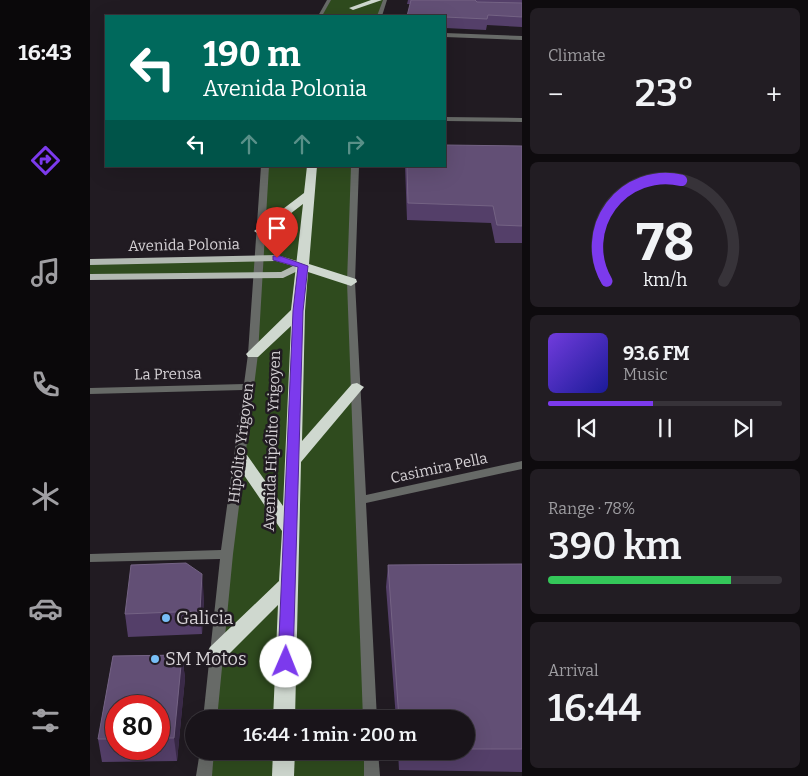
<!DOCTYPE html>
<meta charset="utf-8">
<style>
:root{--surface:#19141a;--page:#221d23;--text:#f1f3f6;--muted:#9f9ea2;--line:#373339;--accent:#7c3aed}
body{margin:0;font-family:Bitter,serif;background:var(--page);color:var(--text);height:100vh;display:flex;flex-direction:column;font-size:19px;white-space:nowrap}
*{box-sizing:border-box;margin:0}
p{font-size:16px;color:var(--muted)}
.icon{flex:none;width:28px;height:28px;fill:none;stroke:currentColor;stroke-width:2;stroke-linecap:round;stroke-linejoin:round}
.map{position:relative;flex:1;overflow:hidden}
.drawer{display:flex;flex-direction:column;gap:8px;padding:8px;background:#0e0b0e;width:286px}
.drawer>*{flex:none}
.hud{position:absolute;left:15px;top:15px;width:341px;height:152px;border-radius:0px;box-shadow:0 5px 20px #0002,0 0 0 1px var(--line);background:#00695c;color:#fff;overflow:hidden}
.speed{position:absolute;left:15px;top:695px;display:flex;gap:10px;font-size:25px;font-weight:700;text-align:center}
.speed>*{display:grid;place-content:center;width:65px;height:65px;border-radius:50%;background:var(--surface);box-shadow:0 5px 20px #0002,0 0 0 1px var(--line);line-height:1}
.speed .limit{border:8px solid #d22;background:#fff;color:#111}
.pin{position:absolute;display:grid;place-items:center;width:42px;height:42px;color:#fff;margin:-51px -21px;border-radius:50% 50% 50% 0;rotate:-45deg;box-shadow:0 0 5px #0007}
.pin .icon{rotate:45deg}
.me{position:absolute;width:55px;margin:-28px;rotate:1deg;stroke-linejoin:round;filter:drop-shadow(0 0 4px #0008)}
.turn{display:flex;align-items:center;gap:18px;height:105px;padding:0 15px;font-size:22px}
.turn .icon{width:65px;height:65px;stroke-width:2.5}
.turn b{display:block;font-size:35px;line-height:42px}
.lanes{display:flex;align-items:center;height:48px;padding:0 15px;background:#0003;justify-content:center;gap:25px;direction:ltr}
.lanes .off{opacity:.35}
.big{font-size:38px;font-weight:600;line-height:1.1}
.drawer .widget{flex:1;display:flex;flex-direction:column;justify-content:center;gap:8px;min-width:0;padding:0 18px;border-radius:8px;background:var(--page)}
.drawer .dial{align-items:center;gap:0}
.dial svg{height:130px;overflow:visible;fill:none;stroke:var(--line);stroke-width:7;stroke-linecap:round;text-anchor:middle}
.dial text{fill:var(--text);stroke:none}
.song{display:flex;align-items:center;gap:15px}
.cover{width:60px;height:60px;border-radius:8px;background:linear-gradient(135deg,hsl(260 70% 55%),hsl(240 70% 35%))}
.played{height:5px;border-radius:2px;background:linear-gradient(90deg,var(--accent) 45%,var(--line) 45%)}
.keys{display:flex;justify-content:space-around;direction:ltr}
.heat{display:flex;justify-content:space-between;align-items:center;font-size:28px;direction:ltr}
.charge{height:8px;border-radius:4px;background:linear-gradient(90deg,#34c759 78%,var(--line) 0)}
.trip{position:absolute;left:95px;top:710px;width:290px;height:50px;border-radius:25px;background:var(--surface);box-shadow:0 5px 20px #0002,0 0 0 1px var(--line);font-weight:600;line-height:50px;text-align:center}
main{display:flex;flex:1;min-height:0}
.dock{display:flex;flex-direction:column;width:90px;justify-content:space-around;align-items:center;background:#0a080a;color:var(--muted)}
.dock .icon{width:35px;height:35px}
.dock .active{color:var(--accent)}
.dock b{font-size:22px;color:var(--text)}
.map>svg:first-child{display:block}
.green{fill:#2f4b1e}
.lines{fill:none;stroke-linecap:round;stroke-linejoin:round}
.street{fill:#676a67;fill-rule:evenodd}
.primary{fill:#b2b9b2;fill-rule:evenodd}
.highway{fill:#cfd8cf;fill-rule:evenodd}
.wall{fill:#543f69;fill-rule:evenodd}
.shaded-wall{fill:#3a2a48}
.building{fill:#624f75;stroke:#746384}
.route{fill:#7c3aed;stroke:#51269a}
.poi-dot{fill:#78bff7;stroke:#211b22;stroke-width:2}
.labels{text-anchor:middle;stroke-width:5;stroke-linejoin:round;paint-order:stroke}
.street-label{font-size:15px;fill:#d5d1d5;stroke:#211b22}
.near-poi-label{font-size:18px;fill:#d5d1d5;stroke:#211b22;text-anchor:start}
</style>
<main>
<nav class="dock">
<b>16:43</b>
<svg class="icon active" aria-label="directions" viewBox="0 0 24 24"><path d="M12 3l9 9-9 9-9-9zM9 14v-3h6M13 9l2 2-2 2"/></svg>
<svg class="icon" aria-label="music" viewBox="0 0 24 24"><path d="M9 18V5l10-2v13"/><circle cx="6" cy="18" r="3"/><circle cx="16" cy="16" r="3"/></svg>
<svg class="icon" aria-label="phone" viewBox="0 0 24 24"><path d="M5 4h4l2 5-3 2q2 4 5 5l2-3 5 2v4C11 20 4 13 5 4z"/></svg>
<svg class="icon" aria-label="climate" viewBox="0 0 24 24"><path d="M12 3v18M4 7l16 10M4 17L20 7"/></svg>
<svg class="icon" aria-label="car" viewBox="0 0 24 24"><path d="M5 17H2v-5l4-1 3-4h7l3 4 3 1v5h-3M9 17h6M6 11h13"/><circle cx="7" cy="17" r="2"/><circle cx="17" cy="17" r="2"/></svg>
<svg class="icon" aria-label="filters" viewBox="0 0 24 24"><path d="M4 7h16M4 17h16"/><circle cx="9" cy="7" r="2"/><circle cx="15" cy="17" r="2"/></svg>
</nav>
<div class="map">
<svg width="432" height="776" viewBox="0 0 432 776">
<rect width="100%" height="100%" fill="#211b22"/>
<!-- green -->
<g class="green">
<polygon points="239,0 295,0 289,16 230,16"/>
<polygon points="175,166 265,166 261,282 280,719 120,719 169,275 0,277 0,262 169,259"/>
<polygon points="117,751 281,751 282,776 114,776"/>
</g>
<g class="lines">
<!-- street -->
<g class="street">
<polygon points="237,0 241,0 232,16 228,16"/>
<polygon points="293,0 297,0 292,16 287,16"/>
<polygon points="355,33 432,36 432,40 355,37"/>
<polygon points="355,117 432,118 432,122 355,121"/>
<polygon points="171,166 179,166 168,354 143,554 127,719 113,719 130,559 0,562 0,554 131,550 153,390 0,394 0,388 154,384 158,354"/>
<polygon points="261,166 269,166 265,282 276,495 432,461 432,469 276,503 287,719 273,719 257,282"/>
<polygon points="110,751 124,751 122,776 106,776"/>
<polygon points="274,751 288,751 290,776 274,776"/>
</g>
<!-- primary -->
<polygon class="primary" points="187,255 217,264 218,266 193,278 0,280 0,274 191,272 203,266 186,261 0,265 0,259"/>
<!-- highway -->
<g class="highway">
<polygon points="281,0 292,0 263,10 259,8"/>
<polygon points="217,166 227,166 219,264 266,279 267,282 261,286 218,272 215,311 212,441 262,384 267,383 274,387 211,462 205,719 183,719 188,605 134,659 127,661 120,659 117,653 120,647 189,581 192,531 143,459 145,455 157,455 193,506 201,326 168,357 158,357 156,354 201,310 213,204 174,234 170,235 164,231 214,193"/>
<polygon points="183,751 205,751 204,776 182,776"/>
</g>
</g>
<!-- wall -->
<g class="wall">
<polygon points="318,0 432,0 432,27 397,25 396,30 355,28 355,16 320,4 317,4"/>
<polygon points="432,146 432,243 405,243 401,223 317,220 315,166 355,166"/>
<polygon points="432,564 432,772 309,770 308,751 376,751 376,719 306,719 296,587 298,565"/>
<polygon points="114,597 112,634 38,637 35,614"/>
<path d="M92,655l3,23 -8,83 -75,1 -4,-23 15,-83zM26,706h43v43h-43z"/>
</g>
<!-- shaded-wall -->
<g class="shaded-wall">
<polygon points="112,574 114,597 112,634 110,611"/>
<polygon points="92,655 95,678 87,761 84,738"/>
</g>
<!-- building -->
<g class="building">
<polygon points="321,0 385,0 387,2 432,3 432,17 398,15 397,19 355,17 355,16 317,16"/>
<polygon points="355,145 432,146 432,226 407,225 403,206 318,203 317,166 355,166"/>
<polygon points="96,563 112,574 110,611 35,614 41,565"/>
<polygon points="432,564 432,749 376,749 376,719 309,719 298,565"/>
<polygon points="92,655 84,738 69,738 69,706 26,706 26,739 8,739 23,656"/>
</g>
<!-- route -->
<polygon class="route" points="183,256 190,256 218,266 213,311 203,662 201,666 196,668 190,666 188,662 203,311 208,267 183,260"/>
<!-- markers -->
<g class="poi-dot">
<circle cx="76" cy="618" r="5"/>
<circle cx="65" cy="659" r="5"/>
</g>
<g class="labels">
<!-- street labels -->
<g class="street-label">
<text transform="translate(94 245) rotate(-1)" y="5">Avenida Polonia</text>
<text transform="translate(78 374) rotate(-1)" y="5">La Prensa</text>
<text transform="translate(182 441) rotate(-88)" y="5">Avenida Hipólito Yrigoyen</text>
<text transform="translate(151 443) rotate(-83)" y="5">Hipólito Yrigoyen</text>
<text transform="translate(349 468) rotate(-12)" y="5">Casimira Pella</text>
</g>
<!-- near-poi labels -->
<g class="near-poi-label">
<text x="86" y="624">Galicia</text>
<text x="75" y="665">SM Motos</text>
</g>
</g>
</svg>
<div class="speed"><div class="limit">80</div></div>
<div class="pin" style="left:187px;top:258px;background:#d93025"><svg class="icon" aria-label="arrive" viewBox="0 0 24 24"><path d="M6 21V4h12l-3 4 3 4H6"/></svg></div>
<svg class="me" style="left:196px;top:662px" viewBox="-20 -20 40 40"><circle r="19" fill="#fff"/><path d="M0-13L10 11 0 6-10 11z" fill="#7c3aed"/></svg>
<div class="trip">16:44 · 1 min · 200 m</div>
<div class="hud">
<div class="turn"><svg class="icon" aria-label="left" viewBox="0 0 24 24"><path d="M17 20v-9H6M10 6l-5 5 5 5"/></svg><div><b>190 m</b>Avenida Polonia</div></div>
<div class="lanes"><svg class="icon" aria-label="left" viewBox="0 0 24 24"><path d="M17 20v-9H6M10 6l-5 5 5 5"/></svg><svg class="icon off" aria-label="ahead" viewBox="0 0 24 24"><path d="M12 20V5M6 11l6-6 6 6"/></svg><svg class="icon off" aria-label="ahead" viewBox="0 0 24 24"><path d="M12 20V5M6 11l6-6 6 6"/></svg><svg class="icon off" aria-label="right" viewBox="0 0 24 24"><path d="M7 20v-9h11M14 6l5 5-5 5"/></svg></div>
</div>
</div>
<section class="drawer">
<div class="widget"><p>Climate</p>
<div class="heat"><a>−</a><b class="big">23°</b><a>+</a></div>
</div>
<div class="widget dial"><svg viewBox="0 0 100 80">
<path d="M14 69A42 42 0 1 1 86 69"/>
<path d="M14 69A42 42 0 0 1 60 7" stroke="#7c3aed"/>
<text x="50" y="56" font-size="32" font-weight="700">78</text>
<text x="50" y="72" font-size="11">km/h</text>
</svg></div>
<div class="widget">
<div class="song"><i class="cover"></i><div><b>93.6 FM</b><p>Music</p></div></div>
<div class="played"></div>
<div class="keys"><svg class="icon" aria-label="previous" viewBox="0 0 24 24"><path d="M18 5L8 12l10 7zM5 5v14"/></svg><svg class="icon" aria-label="pause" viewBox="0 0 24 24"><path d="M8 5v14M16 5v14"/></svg><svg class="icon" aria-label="next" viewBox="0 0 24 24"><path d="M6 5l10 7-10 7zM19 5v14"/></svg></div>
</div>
<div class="widget"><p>Range · 78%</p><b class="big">390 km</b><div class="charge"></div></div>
<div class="widget"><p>Arrival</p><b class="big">16:44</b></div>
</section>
</main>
